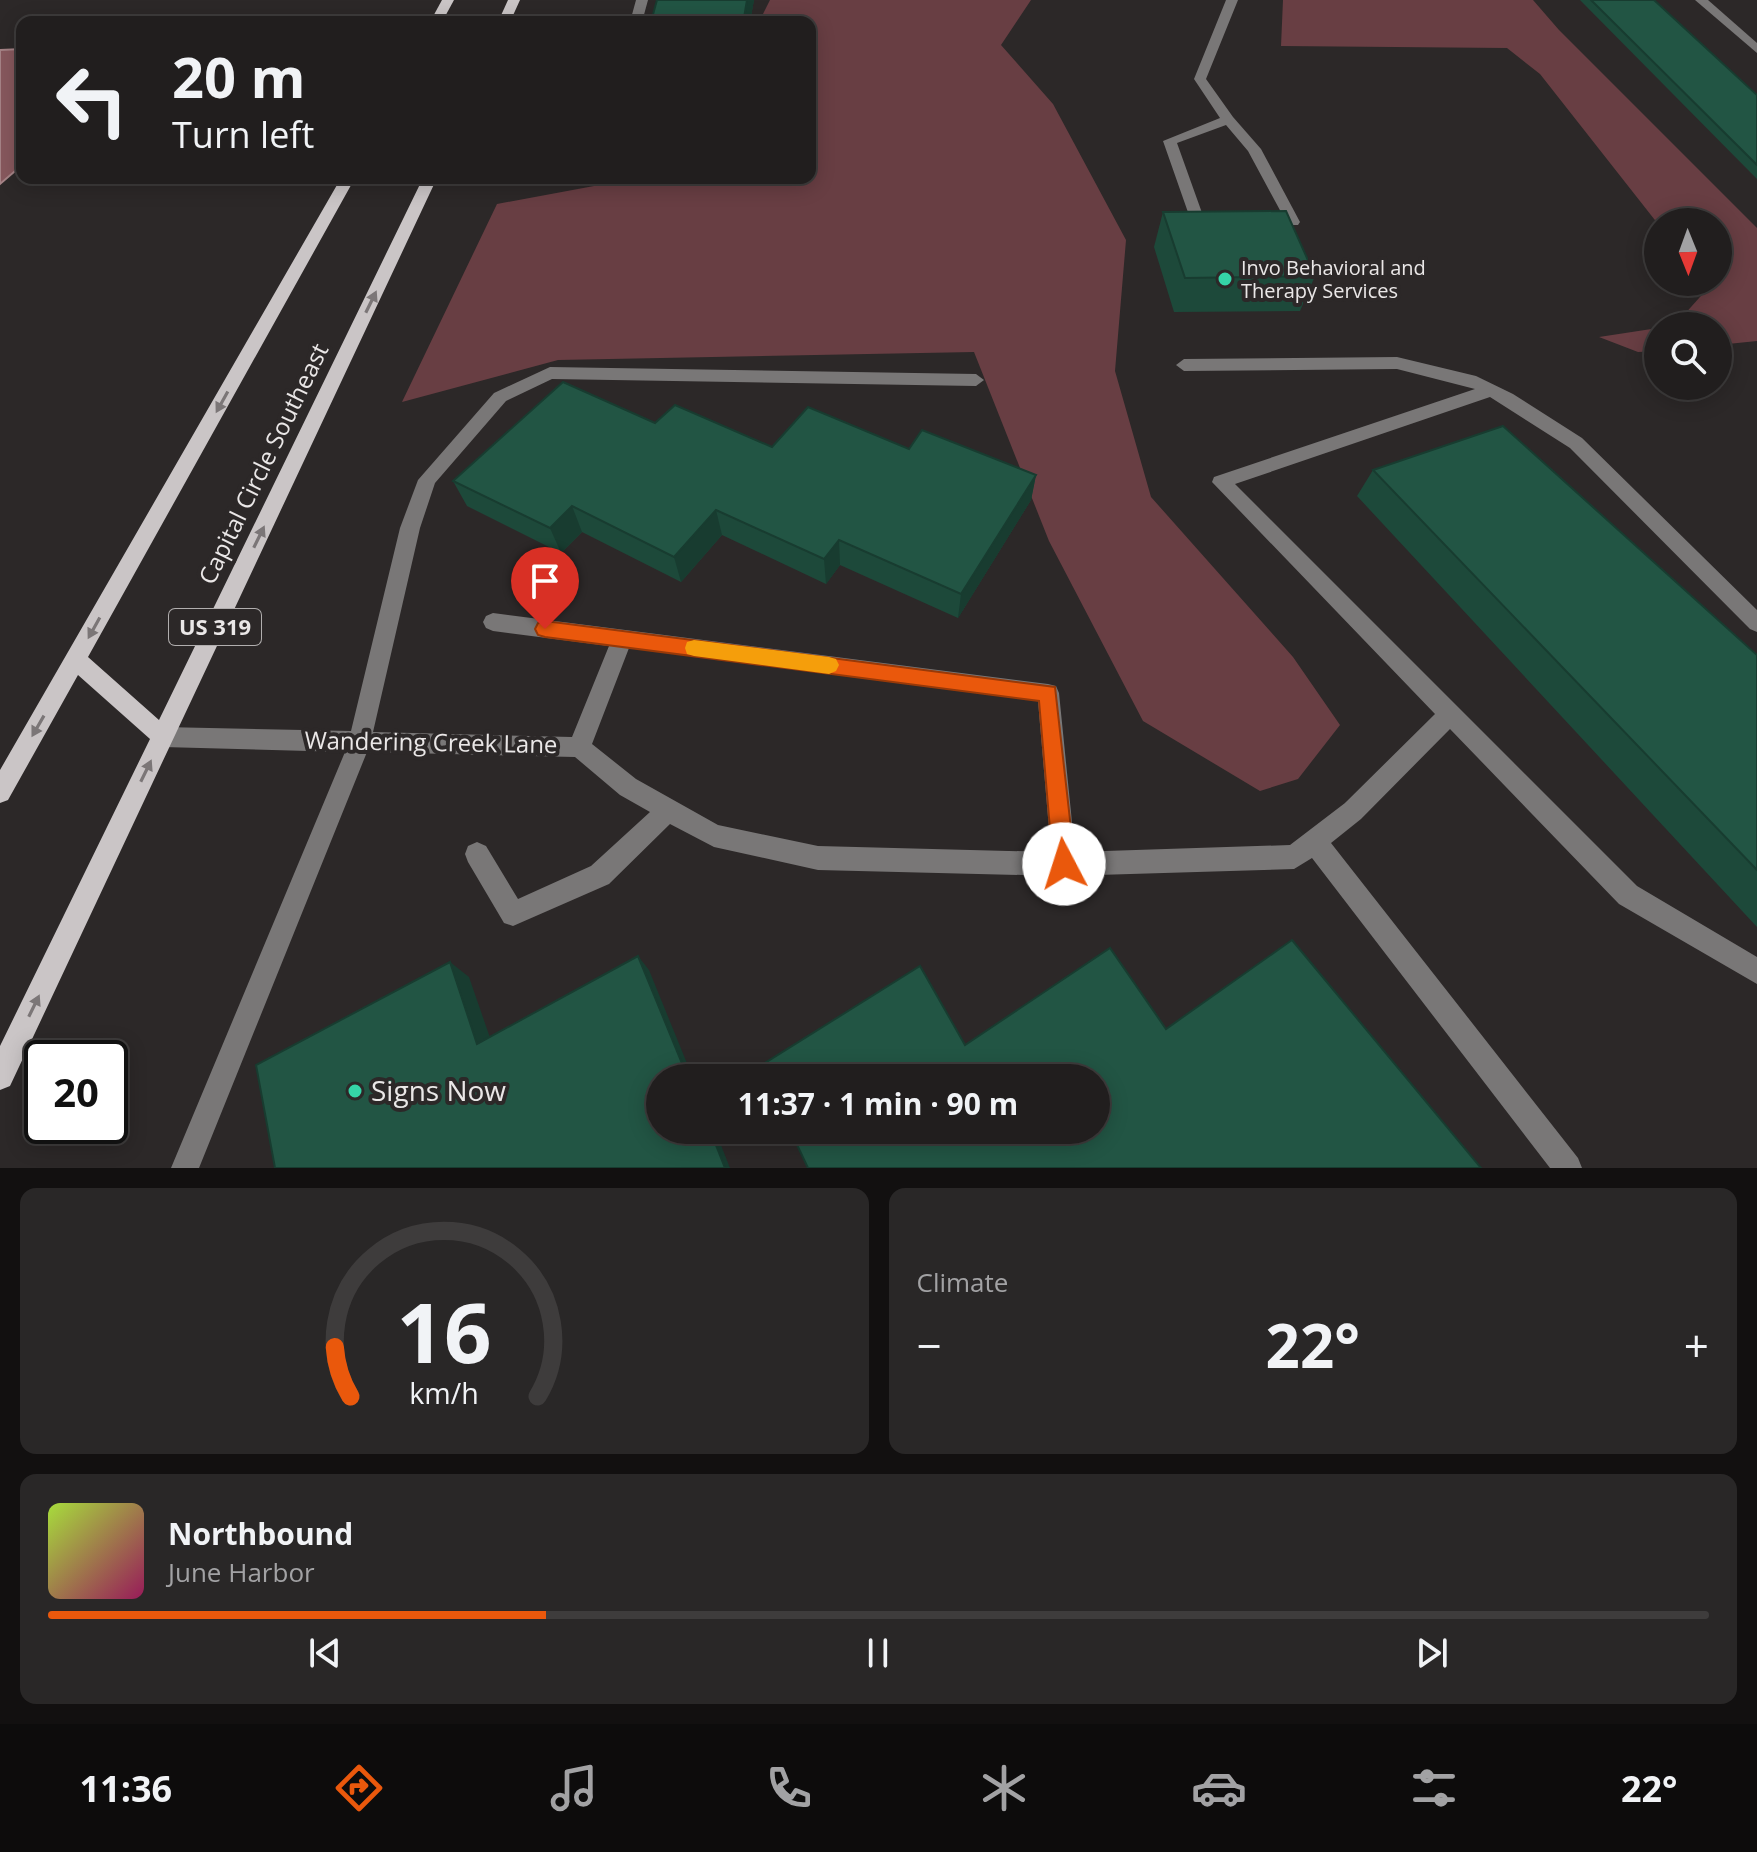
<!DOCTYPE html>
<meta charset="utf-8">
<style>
:root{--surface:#211e1e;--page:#292727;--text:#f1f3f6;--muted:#a2a2a4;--line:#3e3c3c;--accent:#ea580c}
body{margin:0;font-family:"Open Sans",sans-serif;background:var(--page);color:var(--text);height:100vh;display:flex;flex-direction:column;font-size:30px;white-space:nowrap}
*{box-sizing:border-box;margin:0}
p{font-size:26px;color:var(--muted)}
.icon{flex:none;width:44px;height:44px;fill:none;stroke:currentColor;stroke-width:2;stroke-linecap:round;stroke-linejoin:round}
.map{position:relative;height:1168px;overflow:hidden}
.drawer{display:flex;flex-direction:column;gap:20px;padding:20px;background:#121010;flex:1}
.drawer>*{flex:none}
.top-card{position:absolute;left:16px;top:16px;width:800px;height:168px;border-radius:16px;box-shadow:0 4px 20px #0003,0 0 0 2px var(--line);background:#211e1e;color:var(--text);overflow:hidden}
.needle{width:52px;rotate:179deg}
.buttons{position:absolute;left:1644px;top:208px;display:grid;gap:16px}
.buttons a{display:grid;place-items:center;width:88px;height:88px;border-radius:50%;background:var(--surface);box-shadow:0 4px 20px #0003,0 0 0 2px var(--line);font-size:40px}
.speed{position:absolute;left:24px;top:1040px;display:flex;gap:16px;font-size:40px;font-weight:700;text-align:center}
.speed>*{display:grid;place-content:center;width:104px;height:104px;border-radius:50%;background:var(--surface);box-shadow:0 4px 20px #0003,0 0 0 2px var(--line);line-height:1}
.speed .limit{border:4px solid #111;border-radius:12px;background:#fff;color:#111}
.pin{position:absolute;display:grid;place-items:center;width:68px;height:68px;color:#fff;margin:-82px -34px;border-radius:50% 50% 50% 0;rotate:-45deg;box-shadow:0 0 8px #0007}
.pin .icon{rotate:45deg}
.me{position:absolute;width:88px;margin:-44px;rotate:355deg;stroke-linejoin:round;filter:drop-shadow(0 0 6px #0008)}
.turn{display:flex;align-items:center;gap:28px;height:168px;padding:0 24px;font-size:36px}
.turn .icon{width:104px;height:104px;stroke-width:2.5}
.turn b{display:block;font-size:56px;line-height:68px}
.big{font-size:60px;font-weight:700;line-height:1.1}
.drawer .widget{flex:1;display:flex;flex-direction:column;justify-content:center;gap:12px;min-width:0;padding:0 28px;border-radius:16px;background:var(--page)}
.drawer .dial{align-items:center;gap:0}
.dial svg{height:208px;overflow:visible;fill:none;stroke:var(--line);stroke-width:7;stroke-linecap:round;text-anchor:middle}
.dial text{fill:var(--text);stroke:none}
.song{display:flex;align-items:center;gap:24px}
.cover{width:96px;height:96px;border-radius:12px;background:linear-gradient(135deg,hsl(80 70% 55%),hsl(330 70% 35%))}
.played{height:8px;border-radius:4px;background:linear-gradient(90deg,var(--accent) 30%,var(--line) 30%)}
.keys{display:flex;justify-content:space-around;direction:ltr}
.heat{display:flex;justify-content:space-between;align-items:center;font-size:44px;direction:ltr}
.drawer .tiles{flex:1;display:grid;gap:20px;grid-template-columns:1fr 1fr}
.widget:last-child{grid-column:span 2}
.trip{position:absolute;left:646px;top:1064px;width:464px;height:80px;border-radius:40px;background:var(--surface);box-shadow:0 4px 20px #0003,0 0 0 2px var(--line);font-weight:700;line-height:80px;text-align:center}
.tabs{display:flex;height:128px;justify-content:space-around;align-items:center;background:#0d0c0c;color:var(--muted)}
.tabs .icon{width:56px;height:56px}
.tabs .current{color:var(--accent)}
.tabs b{font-size:36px;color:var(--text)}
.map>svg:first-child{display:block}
.green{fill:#683e43}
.water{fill:#87585d;stroke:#a58386;stroke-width:2}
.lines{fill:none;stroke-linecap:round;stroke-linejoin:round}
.minor{fill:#797777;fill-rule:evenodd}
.major{fill:#cac5c6;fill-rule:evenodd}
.wall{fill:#1d493a}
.shaded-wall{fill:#183c30}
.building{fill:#254;stroke:#183c30;stroke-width:2}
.oneway{fill:#7b7677}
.route{fill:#ea580c;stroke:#983908;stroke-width:2}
.slow{fill:#f59e0b}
.poi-dot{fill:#35d4a7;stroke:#2c2828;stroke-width:3}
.labels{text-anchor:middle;stroke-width:8;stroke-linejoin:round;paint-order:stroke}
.far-poi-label{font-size:20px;fill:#eae7e7;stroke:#2c2828;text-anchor:start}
.shield{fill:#2c2828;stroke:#b1aeae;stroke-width:2}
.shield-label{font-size:22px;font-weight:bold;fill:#eae7e7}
.street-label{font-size:24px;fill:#eae7e7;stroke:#2c2828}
.near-poi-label{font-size:28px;fill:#eae7e7;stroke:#2c2828;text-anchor:start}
</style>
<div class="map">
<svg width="1757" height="1168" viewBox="0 0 1757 1168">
<rect width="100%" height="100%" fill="#2c2828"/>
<!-- green -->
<g class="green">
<polygon points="770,0 1031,0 1001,45 1053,104 1126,240 1115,371 1151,497 1293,657 1340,725 1298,779 1260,791 1143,721 1049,541 974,352 558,360 402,402 497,204 637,178 810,178 810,22 759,22"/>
<polygon points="1283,0 1533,0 1559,30 1757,228 1757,341 1718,345 1718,326 1674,326 1708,288 1704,282 1718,282 1718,222 1658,224 1540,74 1507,48 1281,46"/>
<polygon points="1658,328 1658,351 1638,352 1599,337"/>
</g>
<!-- water -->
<polygon class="water" points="22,49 22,165 0,184 0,50"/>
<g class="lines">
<!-- minor -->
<g class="minor">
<polygon points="636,0 648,0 642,22 630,22"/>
<polygon points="1226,0 1238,0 1206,79 1233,117 1261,149 1300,222 1298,225 1288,225 1248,151 1226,125 1177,143 1211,238 1204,242 1197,238 1163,141 1220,118 1194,79"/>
<polygon points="1695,0 1708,0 1757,43 1757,53"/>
<polygon points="586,178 600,178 592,185 587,184"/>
<path d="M1397,357l79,19 37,18 69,44 175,172v22l-7,-3 -180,-181 -80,-51 -255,87 402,402 120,71v27l-138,-80 -169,-175 -89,90 -30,24 247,315 4,10h-32l-238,-310 -18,11 -230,7 -246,-6 -104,-23 -44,-23 -61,60 -96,42 -9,-3 -36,-61 -3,-8 3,-8 9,-4 9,4 32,53 73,-33 59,-54 -30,-17 -45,-38 -208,-5 -168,416h-28l174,-416 -182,-5 -8,-3 -3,-7 3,-7 8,-3 188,4 49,-203 18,-48 76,-87 56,-26 426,7 8,6 -8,6 -424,-7 -46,22 -71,82 -15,45 -47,204 199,5 37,-91 -116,-15 -7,-3 -3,-6 3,-6 7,-3 555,71 8,2 3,7 16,159 215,-7 55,-42 90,-89 -223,-232 2,-5 261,-88 -78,-20 -213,2 -8,-6 8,-6zM629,648l409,53 13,151 -233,-6 -100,-21 -82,-46 -44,-35z"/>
</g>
<!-- major -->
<g class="major">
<polygon points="442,0 454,0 442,22 430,22"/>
<polygon points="508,0 520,0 510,22 498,22"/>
<polygon points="341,178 355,178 88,657 159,720 423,178 437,178 10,1086 0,1090 0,1046 150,739 78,675 8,800 0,803 0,770"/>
</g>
</g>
<!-- wall -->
<g class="wall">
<polygon points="754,0 750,22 652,22 652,18"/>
<polygon points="1580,0 1654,0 1757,95 1757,179"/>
<polygon points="1163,212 1315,276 1300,311 1174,312 1154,247"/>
<polygon points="655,423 772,447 909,449 1036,475 1031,500 958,618 840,565 826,584 722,535 681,582 582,532 561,553 467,506 453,481"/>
<polygon points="1373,470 1757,655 1757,927 1357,496"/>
</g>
<!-- shaded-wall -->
<g class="shaded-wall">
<polygon points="747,0 754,0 750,22 745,22"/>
<polygon points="1036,475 1031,500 958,618 961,594"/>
<polygon points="572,506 582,532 561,553 550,528"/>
<polygon points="716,510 722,535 681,582 674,557"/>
<polygon points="839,540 840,565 826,584 824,559"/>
<polygon points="638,956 649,970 693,1078 688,1078"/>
<polygon points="450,962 469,977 496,1055 477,1044"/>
<polygon points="710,1130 715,1130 730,1168 725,1168"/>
</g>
<!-- building -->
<g class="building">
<polygon points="657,0 747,0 744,18 652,18"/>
<polygon points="1591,0 1654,0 1757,95 1757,165"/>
<polygon points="1286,211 1315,276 1185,278 1163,212"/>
<polygon points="563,382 655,423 675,405 772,447 808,407 909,449 922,430 1036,475 961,594 839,540 824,559 716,510 674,557 572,506 550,528 453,481"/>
<polygon points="1503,426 1757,655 1757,870 1373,470"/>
<polygon points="1292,940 1481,1168 808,1168 790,1130 1096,1130 1096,1078 765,1078 760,1066 920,966 965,1045 1110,948 1166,1029"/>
<polygon points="638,956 688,1078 660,1078 660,1130 710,1130 725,1168 275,1168 256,1065 450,962 477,1044"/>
</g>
<!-- one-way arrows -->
<defs><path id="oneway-solid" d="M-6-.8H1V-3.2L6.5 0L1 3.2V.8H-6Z" transform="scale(2)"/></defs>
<g class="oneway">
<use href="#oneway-solid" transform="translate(371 302) rotate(-64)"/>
<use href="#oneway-solid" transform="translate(222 402) rotate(119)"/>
<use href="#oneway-solid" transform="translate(259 537) rotate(-64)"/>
<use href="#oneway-solid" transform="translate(94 628) rotate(119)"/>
<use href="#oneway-solid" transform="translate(38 726) rotate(120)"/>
<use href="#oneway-solid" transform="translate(146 771) rotate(-64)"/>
<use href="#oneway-solid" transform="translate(34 1006) rotate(-64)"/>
</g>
<!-- route -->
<polygon class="route" points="545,621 1055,687 1075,864 1072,872 1064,875 1056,872 1053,864 1039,701 545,637 538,635 535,629 538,623"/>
<!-- slow -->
<polygon class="slow" points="694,640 829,657 836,659 839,665 836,671 829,674 694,656 687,654 685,648 687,642"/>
<!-- markers -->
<g class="poi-dot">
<circle cx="1225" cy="279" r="8"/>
<circle cx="355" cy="1091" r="8"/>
</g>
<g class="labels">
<!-- far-poi labels -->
<g class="far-poi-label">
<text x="1241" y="275">Invo Behavioral and<tspan x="1241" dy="23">Therapy Services</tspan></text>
</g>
<!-- shield labels -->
<rect class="shield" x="169" y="609" width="92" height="36" rx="6"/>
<g class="shield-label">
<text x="215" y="635">US 319</text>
</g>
<!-- street labels -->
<g class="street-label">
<text transform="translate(264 464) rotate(-64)" y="8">Capital Circle Southeast</text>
<text transform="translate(431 743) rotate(1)" y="8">Wandering Creek Lane</text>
</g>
<!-- near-poi labels -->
<g class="near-poi-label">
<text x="371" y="1101">Signs Now</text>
</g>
</g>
</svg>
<div class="buttons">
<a><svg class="needle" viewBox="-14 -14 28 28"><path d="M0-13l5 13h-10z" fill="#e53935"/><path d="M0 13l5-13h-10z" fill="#a2a2a4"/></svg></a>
<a><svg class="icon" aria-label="search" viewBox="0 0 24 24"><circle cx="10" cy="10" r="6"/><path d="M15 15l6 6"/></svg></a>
</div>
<div class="speed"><div class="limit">20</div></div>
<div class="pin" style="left:545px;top:629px;background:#d93025"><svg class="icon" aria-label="arrive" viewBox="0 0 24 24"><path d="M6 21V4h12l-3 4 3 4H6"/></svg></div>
<svg class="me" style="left:1064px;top:864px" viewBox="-20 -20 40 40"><circle r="19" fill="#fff"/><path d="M0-13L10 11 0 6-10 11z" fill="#ea580c"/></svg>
<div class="trip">11:37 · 1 min · 90 m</div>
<div class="top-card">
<div class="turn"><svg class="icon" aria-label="left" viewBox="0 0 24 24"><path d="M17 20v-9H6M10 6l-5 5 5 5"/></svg><div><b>20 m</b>Turn left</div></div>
</div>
</div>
<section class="drawer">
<div class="tiles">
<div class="widget dial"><svg viewBox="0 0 100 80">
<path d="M14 69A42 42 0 1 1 86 69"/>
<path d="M14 69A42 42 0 0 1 8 50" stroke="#ea580c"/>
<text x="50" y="56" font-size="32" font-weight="700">16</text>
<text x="50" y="72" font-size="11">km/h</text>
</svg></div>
<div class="widget"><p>Climate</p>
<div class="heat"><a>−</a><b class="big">22°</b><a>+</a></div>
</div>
<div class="widget">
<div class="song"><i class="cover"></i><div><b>Northbound</b><p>June Harbor</p></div></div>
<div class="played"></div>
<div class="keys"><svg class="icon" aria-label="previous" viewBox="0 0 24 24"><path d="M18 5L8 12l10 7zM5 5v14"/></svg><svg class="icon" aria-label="pause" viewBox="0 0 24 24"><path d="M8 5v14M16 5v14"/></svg><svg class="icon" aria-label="next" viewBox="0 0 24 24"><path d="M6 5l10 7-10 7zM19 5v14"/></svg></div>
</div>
</div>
</section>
<nav class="tabs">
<b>11:36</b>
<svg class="icon current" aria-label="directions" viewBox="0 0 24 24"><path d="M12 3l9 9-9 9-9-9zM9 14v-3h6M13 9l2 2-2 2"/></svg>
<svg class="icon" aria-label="music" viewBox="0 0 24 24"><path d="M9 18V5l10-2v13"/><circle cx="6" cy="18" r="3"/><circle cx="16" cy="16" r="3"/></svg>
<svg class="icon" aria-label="phone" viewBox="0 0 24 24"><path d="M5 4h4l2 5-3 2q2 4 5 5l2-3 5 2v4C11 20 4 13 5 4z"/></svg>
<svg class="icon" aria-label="climate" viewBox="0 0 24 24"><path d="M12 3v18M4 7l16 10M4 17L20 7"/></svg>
<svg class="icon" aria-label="car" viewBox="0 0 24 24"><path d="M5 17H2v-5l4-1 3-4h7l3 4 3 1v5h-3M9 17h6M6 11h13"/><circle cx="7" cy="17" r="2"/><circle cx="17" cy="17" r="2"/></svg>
<svg class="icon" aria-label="filters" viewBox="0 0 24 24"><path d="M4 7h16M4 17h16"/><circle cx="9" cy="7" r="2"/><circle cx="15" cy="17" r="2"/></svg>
<b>22°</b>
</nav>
